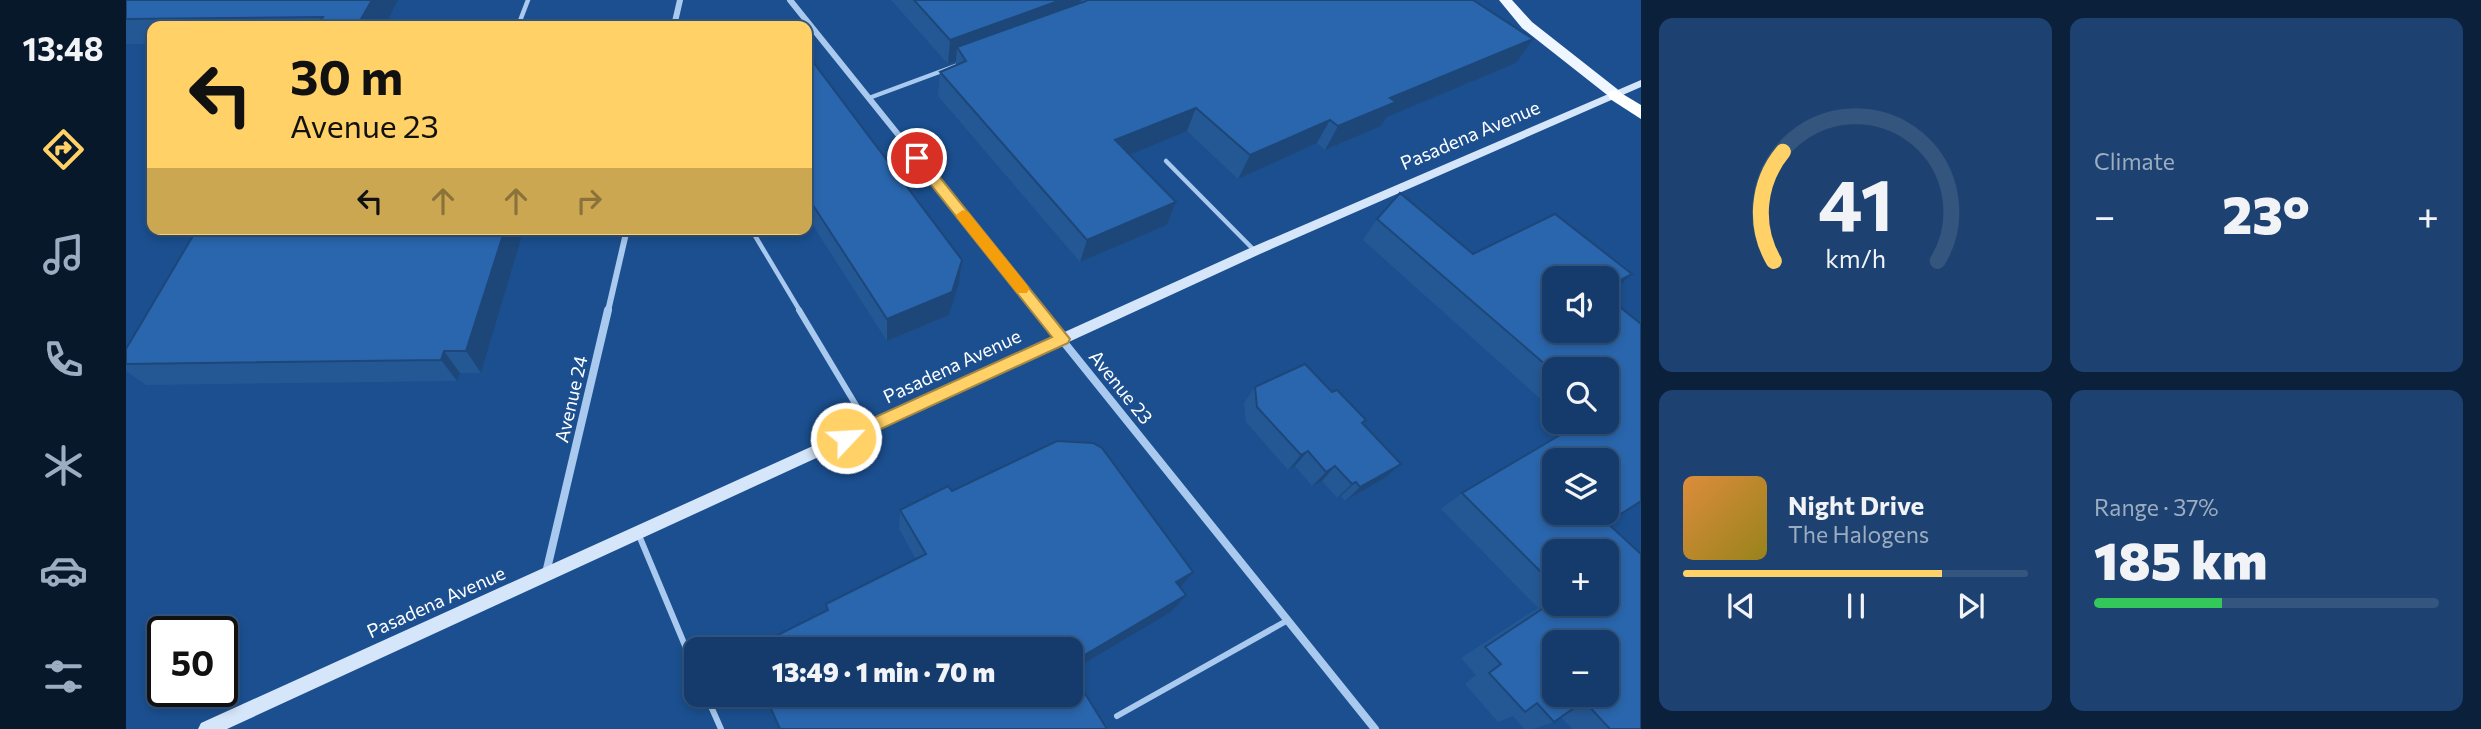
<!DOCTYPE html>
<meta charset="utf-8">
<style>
:root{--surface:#143b6b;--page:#1d4271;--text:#f1f3f6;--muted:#9dadc1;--line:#33557e;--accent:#ffd166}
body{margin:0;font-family:Commissioner,sans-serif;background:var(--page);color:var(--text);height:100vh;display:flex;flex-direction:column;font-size:26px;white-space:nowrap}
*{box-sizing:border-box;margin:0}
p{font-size:23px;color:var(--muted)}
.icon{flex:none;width:38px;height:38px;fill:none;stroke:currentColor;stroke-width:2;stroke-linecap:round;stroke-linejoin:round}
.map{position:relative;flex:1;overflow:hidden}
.sheet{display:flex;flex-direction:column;gap:18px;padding:18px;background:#0b203b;width:840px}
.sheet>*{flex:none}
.top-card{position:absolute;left:21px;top:21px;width:665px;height:214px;border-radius:14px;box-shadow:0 4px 10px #0003,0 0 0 2px var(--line);background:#ffd166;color:#111;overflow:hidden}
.controls{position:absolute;left:1416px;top:266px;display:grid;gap:14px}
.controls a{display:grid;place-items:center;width:77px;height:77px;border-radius:14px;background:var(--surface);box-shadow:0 4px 10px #0003,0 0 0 2px var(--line);font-size:35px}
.speed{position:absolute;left:21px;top:616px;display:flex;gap:14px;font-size:35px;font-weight:700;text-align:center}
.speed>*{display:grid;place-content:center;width:91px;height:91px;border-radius:50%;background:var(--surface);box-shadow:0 4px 10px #0003,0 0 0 2px var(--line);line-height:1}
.speed .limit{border:4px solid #111;border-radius:10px;background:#fff;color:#111}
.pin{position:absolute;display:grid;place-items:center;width:60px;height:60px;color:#fff;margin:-30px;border:4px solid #fff;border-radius:50%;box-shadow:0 2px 7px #0007}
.me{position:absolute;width:77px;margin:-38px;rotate:65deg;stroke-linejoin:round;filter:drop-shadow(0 0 5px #0008)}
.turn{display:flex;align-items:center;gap:24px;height:147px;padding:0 28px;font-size:32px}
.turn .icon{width:91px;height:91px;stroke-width:2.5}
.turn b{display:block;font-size:49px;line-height:60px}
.lanes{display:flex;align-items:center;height:66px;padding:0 28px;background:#0003;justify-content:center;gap:35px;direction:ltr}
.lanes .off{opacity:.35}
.big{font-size:52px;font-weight:800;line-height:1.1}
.sheet .widget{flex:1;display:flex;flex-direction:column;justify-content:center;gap:10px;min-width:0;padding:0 24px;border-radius:14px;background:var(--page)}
.sheet .dial{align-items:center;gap:0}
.dial svg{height:182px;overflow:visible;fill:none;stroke:var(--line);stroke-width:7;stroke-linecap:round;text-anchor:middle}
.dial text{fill:var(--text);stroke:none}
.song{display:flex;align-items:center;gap:21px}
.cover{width:84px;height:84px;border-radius:10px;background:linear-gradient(135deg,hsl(30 70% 55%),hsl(50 70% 35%))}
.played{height:7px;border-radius:4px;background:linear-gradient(90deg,var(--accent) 75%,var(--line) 75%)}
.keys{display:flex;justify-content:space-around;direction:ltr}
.heat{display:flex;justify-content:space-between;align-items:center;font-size:38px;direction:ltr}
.charge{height:10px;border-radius:5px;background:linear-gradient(90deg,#34c759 37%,var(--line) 0)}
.sheet .tiles{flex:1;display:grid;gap:18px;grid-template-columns:repeat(2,1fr)}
.trip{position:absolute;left:558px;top:637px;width:399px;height:70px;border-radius:14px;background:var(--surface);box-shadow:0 4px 10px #0003,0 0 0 2px var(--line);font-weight:800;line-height:70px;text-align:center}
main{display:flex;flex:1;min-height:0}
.tabs{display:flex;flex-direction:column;width:126px;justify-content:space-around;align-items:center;background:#08182b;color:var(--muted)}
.tabs .icon{width:49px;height:49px}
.tabs .current{color:var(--accent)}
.tabs b{font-size:32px;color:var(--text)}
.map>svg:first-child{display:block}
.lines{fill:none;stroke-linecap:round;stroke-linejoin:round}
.service-far1{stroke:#a9c9ee;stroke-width:4.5}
.service{stroke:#a9c9ee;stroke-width:6}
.minor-far1{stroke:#a9c9ee;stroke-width:6}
.minor{stroke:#a9c9ee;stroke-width:8}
.secondary{fill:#d6e6fa;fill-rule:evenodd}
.primary{fill:#f0f6ff;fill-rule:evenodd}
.motorway{fill:#fff;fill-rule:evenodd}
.wall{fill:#245895;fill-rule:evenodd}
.shaded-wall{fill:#1d4779}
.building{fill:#2a66ad;stroke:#1d4779;stroke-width:2;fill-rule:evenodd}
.route{fill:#ffd166;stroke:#a68842;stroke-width:2}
.slow{fill:#f59e0b}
.labels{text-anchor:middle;stroke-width:7;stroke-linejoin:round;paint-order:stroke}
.street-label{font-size:19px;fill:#fff;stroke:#1b4f8f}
</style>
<main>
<nav class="tabs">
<b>13:48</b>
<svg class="icon current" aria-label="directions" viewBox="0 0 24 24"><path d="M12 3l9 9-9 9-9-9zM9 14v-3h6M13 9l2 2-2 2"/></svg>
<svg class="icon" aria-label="music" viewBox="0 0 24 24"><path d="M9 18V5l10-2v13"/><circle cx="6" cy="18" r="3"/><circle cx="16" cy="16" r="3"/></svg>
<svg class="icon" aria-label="phone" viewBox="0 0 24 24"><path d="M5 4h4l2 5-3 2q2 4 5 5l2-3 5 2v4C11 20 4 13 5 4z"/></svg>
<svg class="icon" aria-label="climate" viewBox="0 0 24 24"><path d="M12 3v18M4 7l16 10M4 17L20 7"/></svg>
<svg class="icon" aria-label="car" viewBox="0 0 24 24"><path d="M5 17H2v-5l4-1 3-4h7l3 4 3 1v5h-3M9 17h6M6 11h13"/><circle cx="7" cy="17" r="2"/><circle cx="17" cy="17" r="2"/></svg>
<svg class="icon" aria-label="filters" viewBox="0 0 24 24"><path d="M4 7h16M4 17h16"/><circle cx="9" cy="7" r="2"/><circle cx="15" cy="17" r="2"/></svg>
</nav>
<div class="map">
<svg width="1515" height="729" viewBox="0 0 1515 729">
<rect width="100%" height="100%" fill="#1b4f8f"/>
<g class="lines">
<!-- service-far1 -->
<g class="service-far1">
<polyline points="392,26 402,0"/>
<polyline points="743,98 832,65"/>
<polyline points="1040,161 1129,251"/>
<polyline points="625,229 674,311"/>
</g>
<!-- service -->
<g class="service">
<polyline points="673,310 743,427"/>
<polyline points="512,533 570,672"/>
<polyline points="580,695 595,729"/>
<polyline points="991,716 1162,620"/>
</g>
<!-- minor-far1 -->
<g class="minor-far1">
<polyline points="664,0 914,311"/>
<polyline points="548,26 554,0"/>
<polyline points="482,311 501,229"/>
</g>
<!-- minor -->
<g class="minor">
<polyline points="912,310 1249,729"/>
<polyline points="420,573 482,310"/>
</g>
<!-- secondary -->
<polygon class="secondary" points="1515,80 1515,87 1134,254 101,729 72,729 75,723 1124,248"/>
<!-- primary -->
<polygon class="primary" points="1373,0 1386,0 1406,22 1495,92 1495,98 1485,98 1396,28"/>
<!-- motorway -->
<polygon class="motorway" points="1490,90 1515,105 1515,119 1484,99 1482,95 1484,91"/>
</g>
<!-- wall -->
<g class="wall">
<polygon points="0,0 272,0 259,26 26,26 26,44 0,44"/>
<polygon points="765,0 1347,0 1390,63 1261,117 1255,126 1199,150 1191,143 1112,179 1061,131 1004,155 1050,202 1041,225 954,262 812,96 814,72 830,66 830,61 822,64"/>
<polygon points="681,54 836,260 833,284 823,315 761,341 681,216"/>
<path d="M1251,219l96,35 159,20 -26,22 1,227 34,206h-69l-11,-12 -7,5 -21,7h-9l-11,-13 -15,6 -33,-38 11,-9 -15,-17 77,-50 -97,-99 21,-16 111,-66 -7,-5h40v-53h-52v42l-191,-171zM1428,551l52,53h-52z"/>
<polygon points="398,229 355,373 334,373 331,381 20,385 0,371 0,349"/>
<polygon points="1129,387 1237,424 1275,464 1259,478 1219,501 1215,496 1211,498 1196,481 1186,486 1169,466 1162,470 1120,422 1118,403"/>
<polygon points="826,491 1067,572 1054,587 1045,612 701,611 700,604 790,559 773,529 774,510"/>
</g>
<!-- shaded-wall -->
<g class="shaded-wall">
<polygon points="246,0 272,0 259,26 231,26"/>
<polygon points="935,0 955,0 951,16 831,47 830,61 822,64 824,40"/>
<polygon points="1407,39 1390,63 1261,117 1255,126 1199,150 1212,126 1264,98"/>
<polygon points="1070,108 1061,131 982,164 989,140"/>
<polygon points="1204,120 1191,143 1112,179 1124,155"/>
<polygon points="1050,202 1041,225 954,262 961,240"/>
<polygon points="379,229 398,229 355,373 340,351"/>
<polygon points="836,260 833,284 823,315 761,341 761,319"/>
<polygon points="1506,274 1483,295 1480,296 1480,288"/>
<polygon points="318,351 334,373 331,381 315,360"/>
<polygon points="1182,451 1169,466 1162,470 1175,455"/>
<polygon points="1275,464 1259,478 1219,501 1234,487"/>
<polygon points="1209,466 1196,481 1186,486 1200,472"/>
<polygon points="1230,482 1215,496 1211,498 1226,484"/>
<polygon points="1067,572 1052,590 1050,582"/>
<polygon points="1060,595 1045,612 945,671 945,663"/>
</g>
<!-- building -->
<g class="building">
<polygon points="0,0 246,0 231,26 191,26 197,17 0,19"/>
<polygon points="788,0 935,0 824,40"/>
<polygon points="960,0 1347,0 1407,39 1264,98 1270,102 1212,126 1204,120 1124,155 1070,108 989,140 1050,202 961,240 814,72 840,61 831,47 960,1"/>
<polygon points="681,54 836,260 826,292 761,319 681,196"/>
<path d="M1274,193l73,61 82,-40 77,60 -26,14v-10h-52v53h52v-35l35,28v177l-34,22 34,31v175h-31l-26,-28 -30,21 -17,-19 -12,9 -36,-39 12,-9 -16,-17 69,-46v3h52v-53h-52v34l-92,-92 120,-71h24v-53h-52v3l-177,-153zM1428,460h52v53h-52zM1428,642h52v53h-52z"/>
<polygon points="71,229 379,229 340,351 318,351 315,360 0,364 0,349"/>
<polygon points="1179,364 1206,392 1211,390 1240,420 1236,423 1275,464 1234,487 1230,482 1226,484 1209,466 1200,472 1182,451 1175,455 1131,407 1129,387"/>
<polygon points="931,441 967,443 976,448 1067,572 1050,582 1060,595 945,663 945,649 624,649 702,610 700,604 800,554 774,510 822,486 826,491"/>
<polygon points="945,671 981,729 654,729 639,695 945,695"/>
</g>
<!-- route -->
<polygon class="route" points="791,154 796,155 944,339 942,343 720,445 714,443 712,438 714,433 926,337 786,161 786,155"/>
<!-- slow -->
<polygon class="slow" points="837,210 842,212 901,285 903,289 901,293 891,293 832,219 830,215"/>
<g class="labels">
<!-- street labels -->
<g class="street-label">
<text transform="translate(1344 135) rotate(-23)" y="7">Pasadena Avenue</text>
<text transform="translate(826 366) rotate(-25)" y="7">Pasadena Avenue</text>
<text transform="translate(995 387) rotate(51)" y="7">Avenue 23</text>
<text transform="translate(445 399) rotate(-77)" y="7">Avenue 24</text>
<text transform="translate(310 602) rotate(-24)" y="7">Pasadena Avenue</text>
</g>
</g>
</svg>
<div class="controls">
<a><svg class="icon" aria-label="sound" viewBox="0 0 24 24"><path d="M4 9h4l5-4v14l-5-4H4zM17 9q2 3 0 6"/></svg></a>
<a><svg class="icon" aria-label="search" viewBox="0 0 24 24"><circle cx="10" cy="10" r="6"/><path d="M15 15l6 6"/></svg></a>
<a><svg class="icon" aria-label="layers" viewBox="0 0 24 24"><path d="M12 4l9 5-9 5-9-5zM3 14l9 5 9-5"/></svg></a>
<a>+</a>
<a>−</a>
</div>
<div class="speed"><div class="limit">50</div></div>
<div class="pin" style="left:791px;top:158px;background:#d93025"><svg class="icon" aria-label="arrive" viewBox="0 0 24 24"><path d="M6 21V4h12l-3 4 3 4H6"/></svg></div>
<svg class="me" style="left:720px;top:438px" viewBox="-20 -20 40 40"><circle r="17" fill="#ffd166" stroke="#fff" stroke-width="3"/><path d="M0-11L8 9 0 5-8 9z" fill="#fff"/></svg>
<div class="trip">13:49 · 1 min · 70 m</div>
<div class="top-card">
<div class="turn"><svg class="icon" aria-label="left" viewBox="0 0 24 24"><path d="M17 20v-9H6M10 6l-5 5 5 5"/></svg><div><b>30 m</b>Avenue 23</div></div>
<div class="lanes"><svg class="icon" aria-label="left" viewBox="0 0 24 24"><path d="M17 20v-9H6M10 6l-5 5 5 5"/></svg><svg class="icon off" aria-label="ahead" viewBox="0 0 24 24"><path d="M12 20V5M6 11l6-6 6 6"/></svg><svg class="icon off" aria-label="ahead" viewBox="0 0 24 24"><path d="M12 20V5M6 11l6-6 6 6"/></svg><svg class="icon off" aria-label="right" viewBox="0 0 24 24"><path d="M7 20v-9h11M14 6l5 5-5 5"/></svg></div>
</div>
</div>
<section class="sheet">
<div class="tiles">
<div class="widget dial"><svg viewBox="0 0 100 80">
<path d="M14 69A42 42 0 1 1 86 69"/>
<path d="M14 69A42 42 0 0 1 18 21" stroke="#ffd166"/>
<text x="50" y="56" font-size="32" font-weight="700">41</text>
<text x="50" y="72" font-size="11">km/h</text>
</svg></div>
<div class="widget"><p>Climate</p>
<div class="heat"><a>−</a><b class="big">23°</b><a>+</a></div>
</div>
<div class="widget">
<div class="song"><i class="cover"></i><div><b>Night Drive</b><p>The Halogens</p></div></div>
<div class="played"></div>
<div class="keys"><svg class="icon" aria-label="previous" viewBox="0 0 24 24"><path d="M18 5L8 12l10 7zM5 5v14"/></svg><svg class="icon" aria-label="pause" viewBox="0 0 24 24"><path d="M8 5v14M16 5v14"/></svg><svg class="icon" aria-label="next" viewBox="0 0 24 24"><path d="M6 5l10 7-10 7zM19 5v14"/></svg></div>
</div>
<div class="widget"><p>Range · 37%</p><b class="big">185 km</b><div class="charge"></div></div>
</div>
</section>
</main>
